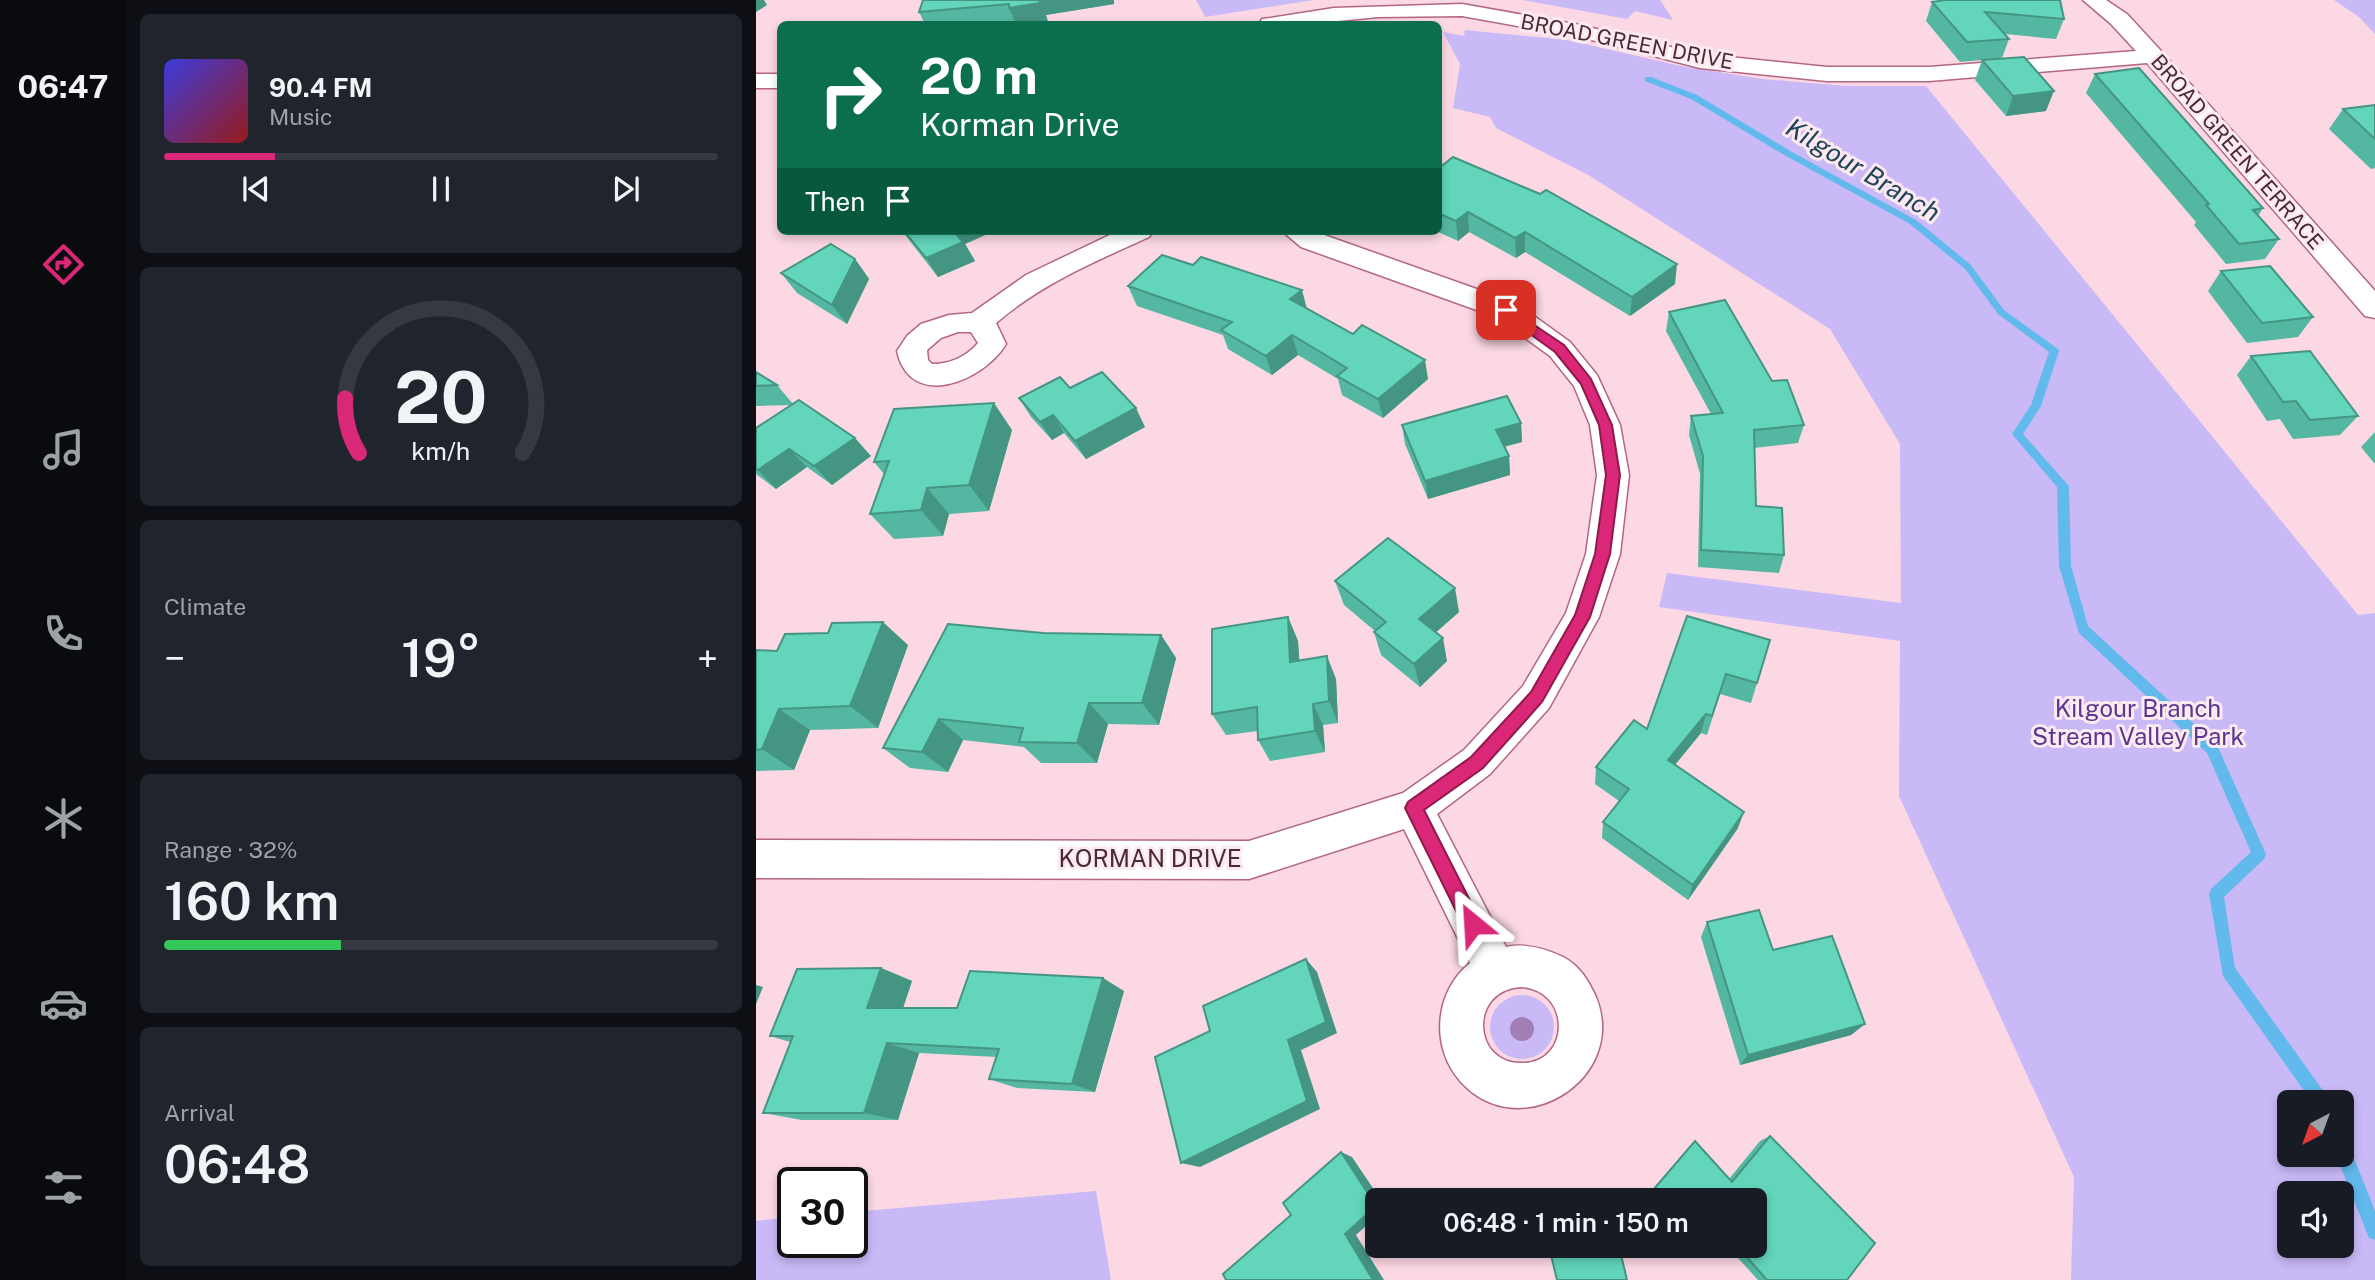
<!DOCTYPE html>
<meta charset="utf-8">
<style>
:root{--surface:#171b24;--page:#20242c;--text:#f1f3f6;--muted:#9ea1a6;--line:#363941;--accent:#db2777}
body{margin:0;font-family:"Public Sans",sans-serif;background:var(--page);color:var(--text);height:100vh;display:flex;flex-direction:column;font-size:26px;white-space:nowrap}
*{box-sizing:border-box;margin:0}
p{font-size:23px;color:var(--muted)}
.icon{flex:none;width:38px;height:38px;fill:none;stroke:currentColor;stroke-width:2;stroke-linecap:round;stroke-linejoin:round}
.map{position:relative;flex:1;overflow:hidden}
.side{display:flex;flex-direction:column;gap:14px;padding:14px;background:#0d0f14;width:630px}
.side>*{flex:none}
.top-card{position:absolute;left:21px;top:21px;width:665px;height:214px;border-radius:10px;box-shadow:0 4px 10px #0003;background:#0b6e4f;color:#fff;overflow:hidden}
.needle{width:46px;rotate:221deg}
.buttons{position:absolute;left:1521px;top:1090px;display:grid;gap:14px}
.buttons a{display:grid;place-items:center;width:77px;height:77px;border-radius:10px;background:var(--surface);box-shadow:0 4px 10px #0003;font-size:35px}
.speed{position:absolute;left:21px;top:1167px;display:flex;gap:14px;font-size:35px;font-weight:700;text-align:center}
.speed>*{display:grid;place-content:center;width:91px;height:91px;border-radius:50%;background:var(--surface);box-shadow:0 4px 10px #0003;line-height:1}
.speed .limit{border:4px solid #111;border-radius:10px;background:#fff;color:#111}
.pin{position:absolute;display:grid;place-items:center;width:60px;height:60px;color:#fff;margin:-30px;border-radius:14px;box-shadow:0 4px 10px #0006}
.me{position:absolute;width:77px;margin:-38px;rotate:333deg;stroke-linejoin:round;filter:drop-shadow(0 0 5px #0008)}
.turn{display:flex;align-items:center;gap:24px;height:147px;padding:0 28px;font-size:32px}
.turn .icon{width:91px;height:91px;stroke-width:2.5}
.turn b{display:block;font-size:49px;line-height:60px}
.then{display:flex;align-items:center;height:66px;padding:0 28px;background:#0003;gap:14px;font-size:26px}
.big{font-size:52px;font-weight:600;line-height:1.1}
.side .widget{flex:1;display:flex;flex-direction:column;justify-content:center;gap:10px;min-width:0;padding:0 24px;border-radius:10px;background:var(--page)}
.side .dial{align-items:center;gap:0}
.dial svg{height:182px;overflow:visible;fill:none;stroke:var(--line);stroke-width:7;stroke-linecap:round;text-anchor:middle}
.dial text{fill:var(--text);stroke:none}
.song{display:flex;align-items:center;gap:21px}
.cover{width:84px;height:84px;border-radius:10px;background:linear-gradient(135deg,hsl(240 70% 55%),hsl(0 70% 35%))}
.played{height:7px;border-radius:4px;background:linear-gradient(90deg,var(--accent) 20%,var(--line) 20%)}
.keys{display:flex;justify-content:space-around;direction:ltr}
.heat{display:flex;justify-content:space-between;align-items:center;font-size:38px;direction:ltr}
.charge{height:10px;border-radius:5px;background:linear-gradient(90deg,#34c759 32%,var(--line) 0)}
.trip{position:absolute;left:609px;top:1188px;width:402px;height:70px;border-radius:10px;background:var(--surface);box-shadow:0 4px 10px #0003;font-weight:600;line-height:70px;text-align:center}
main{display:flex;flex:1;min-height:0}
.dock{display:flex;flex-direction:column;width:126px;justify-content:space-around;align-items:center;background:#090b0e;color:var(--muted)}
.dock .icon{width:49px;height:49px}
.dock .current{color:var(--accent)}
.dock b{font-size:32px;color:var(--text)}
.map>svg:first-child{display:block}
.green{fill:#c9b9f7;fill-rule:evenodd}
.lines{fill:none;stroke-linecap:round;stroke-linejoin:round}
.stream{fill:#62b9ec;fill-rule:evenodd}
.street-casing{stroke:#b46684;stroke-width:3}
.street{fill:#fff;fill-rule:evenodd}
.tree{fill:#a17fb5}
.wall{fill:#54b7a1}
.shaded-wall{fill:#459583}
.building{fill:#62d5bb;stroke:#459583;stroke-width:2}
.route{fill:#db2777;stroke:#8e194d;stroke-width:2}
.labels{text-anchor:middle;stroke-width:6;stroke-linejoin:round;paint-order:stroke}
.far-street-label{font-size:21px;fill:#4b2936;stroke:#fdeaf0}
.park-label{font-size:24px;fill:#573790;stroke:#fdeaf0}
.street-label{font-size:24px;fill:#4b2936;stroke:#fdeaf0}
.water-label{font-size:26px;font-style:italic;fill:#20455b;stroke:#fdeaf0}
</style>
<main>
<nav class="dock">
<b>06:47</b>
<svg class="icon current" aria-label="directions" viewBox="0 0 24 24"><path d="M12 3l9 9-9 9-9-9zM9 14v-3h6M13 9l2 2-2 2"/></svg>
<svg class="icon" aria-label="music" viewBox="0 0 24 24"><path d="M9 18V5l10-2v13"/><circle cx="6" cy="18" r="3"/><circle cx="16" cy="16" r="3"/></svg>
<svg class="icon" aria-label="phone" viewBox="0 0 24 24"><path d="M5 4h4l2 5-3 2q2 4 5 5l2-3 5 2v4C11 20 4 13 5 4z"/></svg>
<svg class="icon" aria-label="climate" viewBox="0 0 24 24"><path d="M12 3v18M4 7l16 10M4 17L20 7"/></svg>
<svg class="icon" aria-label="car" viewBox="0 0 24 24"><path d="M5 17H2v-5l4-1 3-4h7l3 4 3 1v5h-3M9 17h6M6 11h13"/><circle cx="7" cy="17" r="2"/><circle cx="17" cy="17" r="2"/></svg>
<svg class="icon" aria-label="filters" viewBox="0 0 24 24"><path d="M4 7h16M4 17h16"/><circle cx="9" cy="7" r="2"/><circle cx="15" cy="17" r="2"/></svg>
</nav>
<section class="side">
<div class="widget">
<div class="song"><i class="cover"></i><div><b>90.4 FM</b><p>Music</p></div></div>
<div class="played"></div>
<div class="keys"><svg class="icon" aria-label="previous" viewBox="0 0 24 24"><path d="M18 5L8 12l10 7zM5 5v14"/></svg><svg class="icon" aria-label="pause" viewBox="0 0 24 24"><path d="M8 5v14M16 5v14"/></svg><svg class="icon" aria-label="next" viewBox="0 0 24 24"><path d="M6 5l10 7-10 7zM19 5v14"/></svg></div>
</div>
<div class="widget dial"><svg viewBox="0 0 100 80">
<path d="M14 69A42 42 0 1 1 86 69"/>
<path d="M14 69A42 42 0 0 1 8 45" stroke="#db2777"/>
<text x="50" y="56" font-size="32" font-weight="700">20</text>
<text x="50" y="72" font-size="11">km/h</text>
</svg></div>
<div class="widget"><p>Climate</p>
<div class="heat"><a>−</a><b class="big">19°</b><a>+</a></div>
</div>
<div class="widget"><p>Range · 32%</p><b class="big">160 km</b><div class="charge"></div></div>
<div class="widget"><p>Arrival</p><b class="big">06:48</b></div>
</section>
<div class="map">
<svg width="1619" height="1280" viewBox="0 0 1619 1280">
<rect width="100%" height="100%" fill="#fbd8e3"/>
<!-- green -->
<g class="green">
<polygon points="440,0 558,0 449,17"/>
<polygon points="766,0 904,0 917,20 879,11 871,19"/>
<polygon points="1578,0 1619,0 1619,34 1603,17"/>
<path d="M709,30l102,10 114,26 81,13 85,7h79l432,529 17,-2v667h-304l3,-103 -175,-381 1,-155 -241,-34 8,-34 234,30 -1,-159 -70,-115 -240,-153 -94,-48 -6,-11 -37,-9 7,-44 -17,-32 21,4zM1586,1102v53h-53v-53zM1533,1194h53v52h-53z"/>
<circle cx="766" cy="1027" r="32"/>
<polygon points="340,1191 355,1280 0,1280 0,1221 37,1217 37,1242 96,1242 96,1212"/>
</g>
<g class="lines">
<!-- stream -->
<g class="stream">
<polygon points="889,77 895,77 941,95 1036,152 1160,220 1215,265 1248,310 1302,349 1303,351 1285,406 1267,434 1313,486 1315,566 1332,626 1461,745 1510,854 1508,859 1468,897 1479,968 1571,1096 1573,1102 1556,1102 1467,976 1453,894 1455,889 1495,852 1451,753 1323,633 1303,566 1301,487 1256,434 1275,405 1293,352 1242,314 1209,269 1154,224 1030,156 935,99 889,81"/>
<polygon points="1586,1141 1592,1143 1619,1211 1619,1240 1613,1238 1580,1155 1586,1155"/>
</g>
<defs>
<g id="street">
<polygon points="1327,0 1350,0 1371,14 1405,51 1619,291 1619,318 1609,316 1391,63 1173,81 1071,81 944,68 824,37 706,16 622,17 552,24 503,24 506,19 514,18 578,8 706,4 824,25 944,54 1071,67 1173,67 1380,51 1355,24"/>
<rect x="0" y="74" width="24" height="14"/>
<path d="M362,231h35l-4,6c-53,24 -108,47 -153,86l10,21c-23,38 -96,67 -109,7l10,-15 14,-12 28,-9 23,-2 54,-38zM202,332h13l7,11c-12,14 -28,21 -46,21l-4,-4 -1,-10 14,-12z"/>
<path d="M526,231h31l203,72 54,39 27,33 23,50 9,50 -9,79 -21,63 -50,91 -59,66 -53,40 69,133c20,-4 38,1 57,10 17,9 25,23 33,40 33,82 -76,150 -135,85 -31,-34 -27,-90 9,-119l-66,-134 -155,50 -493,-1v-38l493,1 154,-48 61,-43 59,-64 43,-73 20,-59 11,-79 -7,-50 -16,-39 -24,-30 -54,-39 -195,-70zM765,987c50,3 50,74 3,76 -52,3 -56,-73 -3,-76z"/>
</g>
</defs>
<!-- street casing -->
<use href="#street" class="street-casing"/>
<!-- street -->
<use href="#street" class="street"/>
</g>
<!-- trees -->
<circle class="tree" cx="766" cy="1029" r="12"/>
<!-- wall -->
<g class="wall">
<polygon points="167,0 358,4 290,15 292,22 279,24 169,24 163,12"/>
<polygon points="1176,2 1308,19 1300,39 1249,34 1253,39 1246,58 1290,111 1250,116 1219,80 1226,60 1204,62 1170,21"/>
<polygon points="1339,74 1507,208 1502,216 1523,239 1509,259 1470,264 1438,225 1440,222 1330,93"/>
<polygon points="1619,105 1619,168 1615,169 1573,129 1587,109"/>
<polygon points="682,169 919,284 874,316 769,252 760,258 713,232 702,241 680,231 682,231"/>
<polygon points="146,231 238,231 209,244 219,261 182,277"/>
<polygon points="99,259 113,279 91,324 41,293 25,273"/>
<polygon points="1465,271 1557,317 1542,337 1491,343 1452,291"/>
<polygon points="372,286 551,308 672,379 627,418 586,395 582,379 542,355 516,375 472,349 467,335 381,306"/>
<polygon points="913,312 1016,381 1048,425 1042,443 998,448 1000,506 1028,555 1023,573 942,567 944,474 933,435 935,416 955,414 910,331"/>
<polygon points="1495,356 1602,416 1584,435 1537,439 1524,419 1511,421 1481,375"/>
<polygon points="0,372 21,385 37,404 115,456 76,485 51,467 20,489 0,474 0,428 36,405 0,406"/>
<polygon points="314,388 389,427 330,459 308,433 296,440 275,417 263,398"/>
<polygon points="765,423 766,442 748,447 753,456 754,475 672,499 649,444 646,425"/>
<polygon points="256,430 233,511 193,514 187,536 138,539 114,514 128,474 118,462"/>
<polygon points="1619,432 1619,464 1605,447"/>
<polygon points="579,581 703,612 680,632 691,661 664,687 625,655 618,632 619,631 588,605"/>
<polygon points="931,616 1001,683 995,703 964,694 951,735 945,733 919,765 982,828 932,900 846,838 847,822 863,801 839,784 840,767 891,729"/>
<polygon points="532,617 542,641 543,661 580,679 582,723 567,725 569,752 514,761 502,740 502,731 470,735 456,714"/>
<polygon points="287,633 405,635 420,658 403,725 352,724 341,763 285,763 268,747 207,740 192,772 154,768 127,748"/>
<polygon points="152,645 122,728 54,730 38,770 0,771 0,650 21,651"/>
<polygon points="951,922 1017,950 1109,1024 1095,1035 984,1065 945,937"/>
<polygon points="125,968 156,981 147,1008 201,1008 368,991 339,1092 261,1088 233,1079 241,1057 163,1053 142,1120 46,1120 7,1113 34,1042 14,1036"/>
<polygon points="1014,1136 1091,1280 1002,1280 971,1246 999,1246 999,1200 890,1200 888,1199 933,1147 939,1141 973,1179 1004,1141"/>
<polygon points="930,1246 947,1246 942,1252 935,1252"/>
</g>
<!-- shaded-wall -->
<g class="shaded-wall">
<polygon points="0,0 8,0 11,5 0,12"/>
<polygon points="283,0 358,0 358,4 290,15 292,22 279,24 260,24 253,8"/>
<polygon points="1298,91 1290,111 1250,116 1257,96"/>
<polygon points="712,212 713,232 702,241 700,221"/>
<polygon points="197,231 238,231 209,244 219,261 182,277 170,258"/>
<polygon points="769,232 769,252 760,258 759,238"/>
<polygon points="99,259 113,279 91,324 76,305"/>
<polygon points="921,264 919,284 874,316 876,297"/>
<polygon points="546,290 551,309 534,299"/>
<polygon points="536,335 542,355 516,375 510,356"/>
<polygon points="669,360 672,379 627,418 622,399"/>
<polygon points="238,403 256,430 233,511 213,485"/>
<polygon points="380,408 389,427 330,459 319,441"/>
<polygon points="297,415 308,433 296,440 284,422"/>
<polygon points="765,423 766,442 742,448 740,430"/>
<polygon points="99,438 115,456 76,485 58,466"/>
<polygon points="33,449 51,467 20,489 2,470"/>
<polygon points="753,456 754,475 672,499 669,481"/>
<polygon points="171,488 193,514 187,536 165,510"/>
<polygon points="699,588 703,612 668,643 663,619"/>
<polygon points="532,617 542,641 545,685 534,662"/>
<polygon points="127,622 152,645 122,728 94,706"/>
<polygon points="405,635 420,658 403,725 386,703"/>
<polygon points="687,638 691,661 664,687 658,664"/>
<polygon points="571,656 580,679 582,723 573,701"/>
<polygon points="333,703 352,724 341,763 321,743"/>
<polygon points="557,704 567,725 569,752 559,731"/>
<polygon points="23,709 54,730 38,770 6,749"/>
<polygon points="950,714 945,733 908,778 912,760"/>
<polygon points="183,719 207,740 192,772 166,752"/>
<polygon points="988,812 982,828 932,900 937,885"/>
<polygon points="550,959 561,972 581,1033 545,1050 564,1109 444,1167 425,1163"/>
<polygon points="125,968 156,981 143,1020 111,1008"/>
<polygon points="347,978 368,991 339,1092 316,1084"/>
<polygon points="0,985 7,987 0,1004"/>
<polygon points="1109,1024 1095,1035 984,1065 992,1055"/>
<polygon points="131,1043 163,1053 142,1120 108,1113"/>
<polygon points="585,1152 596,1157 625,1200 621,1200 621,1216 600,1235 628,1280 617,1280 589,1234"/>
</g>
<!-- building -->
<g class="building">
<polygon points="167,0 283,0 284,3 253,8 253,4 163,12"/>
<polygon points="1189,0 1304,0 1308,19 1229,12 1253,39 1211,42 1176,2"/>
<polygon points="1268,57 1298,91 1257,96 1226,60"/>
<polygon points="1383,68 1507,208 1497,210 1523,239 1483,244 1450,205 1453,204 1339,74"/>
<polygon points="1619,105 1619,139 1587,109"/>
<polygon points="697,157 784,194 790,190 921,264 876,297 769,232 759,238 712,212 700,221 682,213 682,169"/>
<polygon points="148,231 198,231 207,242 170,258"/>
<polygon points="75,244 99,259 76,305 25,273"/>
<polygon points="406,255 437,265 445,257 546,290 534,299 597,334 606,325 669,360 622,399 581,376 591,368 536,335 510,356 465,330 476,322 372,286"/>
<polygon points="1514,266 1557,317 1506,323 1465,271"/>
<polygon points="969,300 1016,381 1031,380 1048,425 998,430 1000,506 1026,508 1028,555 945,550 947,456 935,416 967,413 913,312"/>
<polygon points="1554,351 1602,416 1554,420 1540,401 1527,402 1495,356"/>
<polygon points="0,372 21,385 0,386"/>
<polygon points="346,372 380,408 319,441 297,415 284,422 263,398 304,377 314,388"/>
<polygon points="751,396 765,423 740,430 753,456 669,481 646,425"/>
<polygon points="43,400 99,438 58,466 33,449 2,470 0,469 0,428"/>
<polygon points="238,403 213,485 171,488 165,510 114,514 133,461 118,462 138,409"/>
<polygon points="632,538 699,588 663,619 687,638 658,664 618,632 630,622 579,581"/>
<polygon points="931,616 1014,640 1001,683 970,674 956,716 950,714 912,760 988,812 937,885 847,822 873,789 840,767 878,720 891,729"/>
<polygon points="532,617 534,662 571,656 573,701 557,704 559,731 502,740 501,707 456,714 456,629"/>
<polygon points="127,622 94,706 23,709 6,749 0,750 0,650 21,651 29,634 72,633 76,623"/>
<polygon points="192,624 287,633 405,635 386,703 333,703 321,743 263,742 267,728 183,719 166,752 127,748"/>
<polygon points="1003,910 1017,950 1076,936 1109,1024 992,1055 951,922"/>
<polygon points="550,959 570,1022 532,1040 551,1101 425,1163 399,1057 454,1031 447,1006"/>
<polygon points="125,968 111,1008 201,1008 214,971 347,978 316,1084 233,1079 243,1049 131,1043 108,1113 7,1113 37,1036 14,1036 41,969"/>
<polygon points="1014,1136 1119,1243 1091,1280 1011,1280 981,1246 999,1246 999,1200 896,1200 892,1196 939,1141 976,1182"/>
<polygon points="585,1152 620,1206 589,1234 617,1280 470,1280 467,1274 535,1215 527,1203"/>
<polygon points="825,1246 863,1246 871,1280 801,1280 795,1255"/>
<polygon points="937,1246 947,1246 942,1252"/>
</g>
<!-- route -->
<polygon class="route" points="750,306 808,345 835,379 856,425 864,475 854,554 834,617 786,702 727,768 668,810 726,924 723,931 717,934 710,931 649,808 652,802 715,757 775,692 819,615 839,554 850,475 843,425 825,384 799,352 745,313 744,310"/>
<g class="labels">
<!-- far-street labels -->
<g class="far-street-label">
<text transform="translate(871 42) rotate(11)" y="7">BROAD GREEN DRIVE</text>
<text transform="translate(1481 152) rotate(49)" y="7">BROAD GREEN TERRACE</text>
</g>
<!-- park labels -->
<g class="park-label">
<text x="1382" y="717">Kilgour Branch<tspan x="1382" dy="28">Stream Valley Park</tspan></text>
</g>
<!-- street labels -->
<g class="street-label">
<text x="394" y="867">KORMAN DRIVE</text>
</g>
<!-- water labels -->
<g class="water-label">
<text transform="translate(1107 170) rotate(31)" y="9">Kilgour Branch</text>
</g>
</g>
</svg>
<div class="buttons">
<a><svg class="needle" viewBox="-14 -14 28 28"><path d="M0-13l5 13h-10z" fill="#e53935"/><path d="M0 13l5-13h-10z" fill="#9ea1a6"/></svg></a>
<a><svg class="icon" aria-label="sound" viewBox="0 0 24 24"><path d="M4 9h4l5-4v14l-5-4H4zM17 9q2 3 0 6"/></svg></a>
</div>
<div class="speed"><div class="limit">30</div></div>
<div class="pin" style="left:750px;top:310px;background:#d93025"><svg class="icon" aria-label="arrive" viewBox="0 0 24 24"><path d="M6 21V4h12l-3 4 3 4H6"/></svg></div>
<svg class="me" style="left:717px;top:924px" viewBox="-20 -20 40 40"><path d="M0-17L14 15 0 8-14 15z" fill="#db2777" stroke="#fff" stroke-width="4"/></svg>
<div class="trip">06:48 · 1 min · 150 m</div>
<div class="top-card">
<div class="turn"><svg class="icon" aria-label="right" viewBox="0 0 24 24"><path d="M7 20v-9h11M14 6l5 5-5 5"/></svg><div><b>20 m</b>Korman Drive</div></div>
<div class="then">Then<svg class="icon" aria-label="arrive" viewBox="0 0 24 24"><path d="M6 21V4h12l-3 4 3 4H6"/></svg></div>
</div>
</div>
</main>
